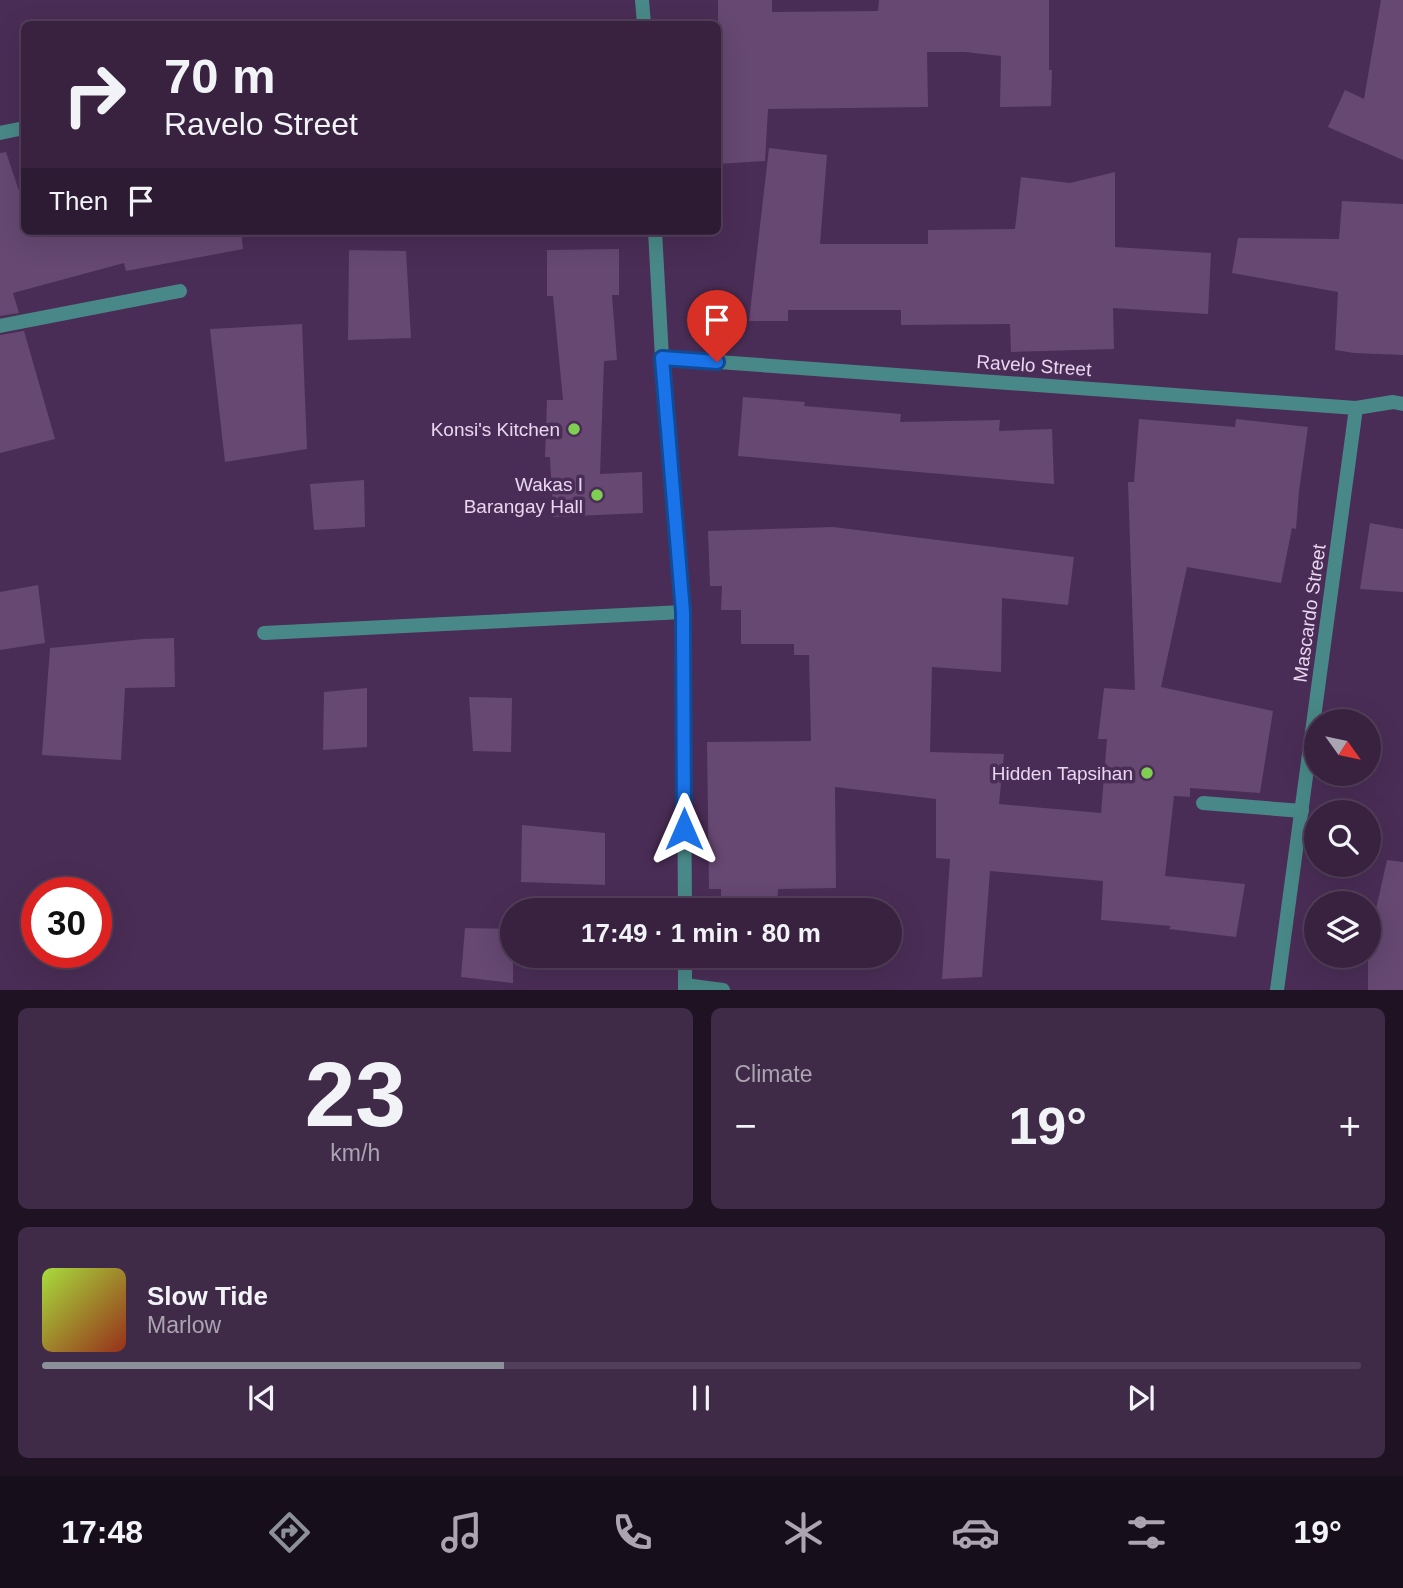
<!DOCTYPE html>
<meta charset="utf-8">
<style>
:root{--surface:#382240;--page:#3f2a47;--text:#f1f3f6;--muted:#aba4b1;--line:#523f59;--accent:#8c9099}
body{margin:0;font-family:Helvetica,sans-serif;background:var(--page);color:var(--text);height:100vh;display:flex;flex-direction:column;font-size:26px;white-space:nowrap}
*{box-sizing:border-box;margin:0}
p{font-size:23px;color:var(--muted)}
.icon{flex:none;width:38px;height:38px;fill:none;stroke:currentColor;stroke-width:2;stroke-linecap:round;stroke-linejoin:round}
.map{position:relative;height:990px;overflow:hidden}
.sheet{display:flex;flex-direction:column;gap:18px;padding:18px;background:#1f1323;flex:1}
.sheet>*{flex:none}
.banner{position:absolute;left:21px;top:21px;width:700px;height:214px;border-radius:10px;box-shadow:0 7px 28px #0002,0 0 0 2px var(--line);background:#382240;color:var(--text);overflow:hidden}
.needle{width:46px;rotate:123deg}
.fabs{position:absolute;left:1304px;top:709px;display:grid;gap:14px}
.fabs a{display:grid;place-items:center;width:77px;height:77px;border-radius:50%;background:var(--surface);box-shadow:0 7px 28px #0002,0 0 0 2px var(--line);font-size:35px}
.speed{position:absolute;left:21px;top:877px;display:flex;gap:14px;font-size:35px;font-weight:700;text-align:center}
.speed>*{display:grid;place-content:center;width:91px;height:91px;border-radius:50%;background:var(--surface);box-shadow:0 7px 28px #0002,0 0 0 2px var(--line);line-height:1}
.speed .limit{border:10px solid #d22;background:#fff;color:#111}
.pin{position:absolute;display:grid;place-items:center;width:60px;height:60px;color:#fff;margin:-72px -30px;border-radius:50% 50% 50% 0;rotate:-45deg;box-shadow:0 0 7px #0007}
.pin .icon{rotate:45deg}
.me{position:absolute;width:77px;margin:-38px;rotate:0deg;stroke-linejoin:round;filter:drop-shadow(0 0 5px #0008)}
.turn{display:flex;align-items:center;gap:24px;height:147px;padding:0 28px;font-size:32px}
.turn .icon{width:91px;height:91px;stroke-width:2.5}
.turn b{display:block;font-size:49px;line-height:60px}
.then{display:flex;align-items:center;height:66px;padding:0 28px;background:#0003;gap:14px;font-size:26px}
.big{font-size:52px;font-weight:600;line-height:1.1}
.sheet .tile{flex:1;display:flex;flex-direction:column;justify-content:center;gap:10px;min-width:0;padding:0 24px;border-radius:10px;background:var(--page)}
.sheet .dial{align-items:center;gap:0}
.dial b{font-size:91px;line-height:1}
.song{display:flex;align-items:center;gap:21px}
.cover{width:84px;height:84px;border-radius:10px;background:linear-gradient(135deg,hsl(80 70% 55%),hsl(10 70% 35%))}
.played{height:7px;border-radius:4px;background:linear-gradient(90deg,var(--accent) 35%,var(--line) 35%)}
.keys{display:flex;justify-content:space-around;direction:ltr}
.heat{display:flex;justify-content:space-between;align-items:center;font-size:38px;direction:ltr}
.sheet .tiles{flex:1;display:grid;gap:18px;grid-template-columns:1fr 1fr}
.tile:last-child{grid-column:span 2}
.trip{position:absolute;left:500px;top:898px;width:402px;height:70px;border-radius:35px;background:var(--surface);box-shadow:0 7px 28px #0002,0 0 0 2px var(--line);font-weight:600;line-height:70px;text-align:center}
.menu{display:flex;height:112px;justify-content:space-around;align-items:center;background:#160e1a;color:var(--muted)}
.menu .icon{width:49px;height:49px}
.menu .current{color:var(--accent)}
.menu b{font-size:32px;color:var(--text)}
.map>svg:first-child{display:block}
.building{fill:#664872}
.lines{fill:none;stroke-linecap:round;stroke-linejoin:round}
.service{stroke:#498888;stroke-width:14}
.minor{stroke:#498888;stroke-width:14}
.route-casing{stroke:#114b97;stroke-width:18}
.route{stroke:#1a73e8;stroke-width:12}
.poi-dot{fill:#7fd052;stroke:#4a2d56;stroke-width:2.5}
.labels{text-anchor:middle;stroke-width:7;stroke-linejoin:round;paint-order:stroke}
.street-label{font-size:19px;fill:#e8d7ef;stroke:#4a2d56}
.poi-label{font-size:19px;fill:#e8d7ef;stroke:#4a2d56;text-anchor:end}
</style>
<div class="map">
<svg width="1403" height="990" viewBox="0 0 1403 990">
<rect width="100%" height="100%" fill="#4a2d56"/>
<!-- building -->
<g class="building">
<polygon points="718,0 772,0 772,12 878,11 879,0 1049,0 1049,70 1052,70 1051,106 1000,107 1001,56 965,52 927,52 928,107 768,109 765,161 718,164"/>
<polygon points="1381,0 1403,0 1403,160 1328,127 1345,90 1364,99"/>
<polygon points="769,148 827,155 820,244 928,244 928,230 1015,229 1021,177 1070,183 1115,172 1115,247 1211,253 1208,314 1113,308 1114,349 1011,352 1010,324 901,325 901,310 788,310 788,321 749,321"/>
<polygon points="6,152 24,206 24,231 241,231 243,249 126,271 124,263 13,293 19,313 0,316 0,153"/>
<polygon points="1342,201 1403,204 1403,355 1354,353 1335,350 1338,292 1232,273 1238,238 1339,239"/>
<polygon points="619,249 619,295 612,295 617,360 604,361 600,474 642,472 643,513 553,517 550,457 545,457 547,400 563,400 553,296 547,296 547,250"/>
<polygon points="349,250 406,251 411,338 348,340"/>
<polygon points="302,324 307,449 225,462 210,329"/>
<polygon points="24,331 55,439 0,453 0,335"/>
<polygon points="743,397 805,402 804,406 901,414 900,422 1000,420 999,431 1052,429 1054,484 738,456"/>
<polygon points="1139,419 1235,427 1236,419 1308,427 1299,491 1296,529 1292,528 1281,583 1187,567 1161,687 1273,711 1260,793 1190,788 1190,797 1174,796 1165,876 1245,884 1236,937 1169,929 1171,926 1101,920 1103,881 990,871 982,977 942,979 950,859 936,858 936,799 835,787 836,888 778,889 777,910 721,910 721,889 709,889 707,742 811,741 809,655 794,655 794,644 741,644 741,610 721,610 722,586 710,586 708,531 833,527 1074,557 1068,605 1002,598 1001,672 932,667 930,752 1004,754 999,804 1101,813 1107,739 1098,739 1104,688 1135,690 1128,482 1134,482"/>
<polygon points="364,480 365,527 314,530 310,484"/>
<polygon points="1370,523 1403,529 1403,592 1360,589"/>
<polygon points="38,585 45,643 0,650 0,592"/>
<polygon points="174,638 175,687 125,688 121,760 42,755 50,648 143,639"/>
<polygon points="367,688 367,747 323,750 324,692"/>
<polygon points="469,697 512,698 511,752 473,751"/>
<polygon points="522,825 605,833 605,885 521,882"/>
<polygon points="1387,860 1403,862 1403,990 1368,990 1368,945"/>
<polygon points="465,928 513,929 513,983 461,977"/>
<polygon points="721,956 777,956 777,970 721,968"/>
</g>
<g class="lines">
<!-- service -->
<polyline class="service" points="1203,803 1302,811"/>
<!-- minor -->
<g class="minor">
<polyline points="642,0 644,24"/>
<polyline points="0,133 24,128"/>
<polyline points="655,231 662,358 683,612 685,910"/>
<polyline points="0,326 180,291"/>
<polyline points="662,358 1356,408 1393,402 1403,404"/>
<polyline points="264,633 683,612"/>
<polyline points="685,985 723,990"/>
<polyline points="685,990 685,956"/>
<polyline points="1277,990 1356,408"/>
</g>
</g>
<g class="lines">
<defs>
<polyline id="route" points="684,829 683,612 662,358 717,362"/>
</defs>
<!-- route casing -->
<use href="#route" class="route-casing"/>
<!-- route -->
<use href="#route" class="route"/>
</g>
<!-- markers -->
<g class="poi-dot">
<circle cx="574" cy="429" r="7"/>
<circle cx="597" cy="495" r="7"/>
<circle cx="1147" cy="773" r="7"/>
</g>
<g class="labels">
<!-- street labels -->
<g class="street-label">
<text transform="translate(1034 365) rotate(4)" y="7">Ravelo Street</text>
<text transform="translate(1309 613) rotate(-82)" y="7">Mascardo Street</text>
</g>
<!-- poi labels -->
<g class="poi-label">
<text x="560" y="436">Konsi's Kitchen</text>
<text x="583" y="491">Wakas I<tspan x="583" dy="22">Barangay Hall</tspan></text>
<text x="1133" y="780">Hidden Tapsihan</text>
</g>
</g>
</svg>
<div class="fabs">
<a><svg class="needle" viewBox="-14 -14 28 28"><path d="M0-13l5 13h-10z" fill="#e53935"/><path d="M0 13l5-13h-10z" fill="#aba4b1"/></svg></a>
<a><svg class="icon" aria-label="search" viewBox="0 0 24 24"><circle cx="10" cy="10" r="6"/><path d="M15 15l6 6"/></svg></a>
<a><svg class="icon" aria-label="layers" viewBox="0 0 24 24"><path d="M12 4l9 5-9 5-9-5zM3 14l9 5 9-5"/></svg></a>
</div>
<div class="speed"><div class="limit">30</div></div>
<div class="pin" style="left:717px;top:362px;background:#d93025"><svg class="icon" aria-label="arrive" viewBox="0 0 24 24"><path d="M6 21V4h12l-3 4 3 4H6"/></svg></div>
<svg class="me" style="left:684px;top:829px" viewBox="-20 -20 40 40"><path d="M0-17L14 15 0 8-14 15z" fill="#1a73e8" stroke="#fff" stroke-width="4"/></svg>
<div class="trip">17:49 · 1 min · 80 m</div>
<div class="banner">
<div class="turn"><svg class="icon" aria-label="right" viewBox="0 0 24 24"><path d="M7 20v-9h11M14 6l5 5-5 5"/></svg><div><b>70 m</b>Ravelo Street</div></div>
<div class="then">Then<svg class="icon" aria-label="arrive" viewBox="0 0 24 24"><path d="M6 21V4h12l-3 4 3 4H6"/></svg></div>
</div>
</div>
<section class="sheet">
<div class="tiles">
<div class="tile dial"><b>23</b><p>km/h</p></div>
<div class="tile"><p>Climate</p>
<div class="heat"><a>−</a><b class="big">19°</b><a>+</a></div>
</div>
<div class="tile">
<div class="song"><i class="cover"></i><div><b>Slow Tide</b><p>Marlow</p></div></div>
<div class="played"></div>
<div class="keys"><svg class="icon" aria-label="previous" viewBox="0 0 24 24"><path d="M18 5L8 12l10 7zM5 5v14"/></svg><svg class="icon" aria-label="pause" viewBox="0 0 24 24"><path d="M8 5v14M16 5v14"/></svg><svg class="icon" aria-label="next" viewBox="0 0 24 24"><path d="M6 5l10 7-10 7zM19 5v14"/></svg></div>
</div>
</div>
</section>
<nav class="menu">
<b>17:48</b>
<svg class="icon current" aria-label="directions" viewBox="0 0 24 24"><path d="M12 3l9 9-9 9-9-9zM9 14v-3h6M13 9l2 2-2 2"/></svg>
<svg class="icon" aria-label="music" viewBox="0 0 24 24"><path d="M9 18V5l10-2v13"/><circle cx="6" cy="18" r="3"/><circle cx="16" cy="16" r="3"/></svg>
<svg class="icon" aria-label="phone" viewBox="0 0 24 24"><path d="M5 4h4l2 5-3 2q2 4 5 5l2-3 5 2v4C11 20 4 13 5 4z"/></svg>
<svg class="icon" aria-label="climate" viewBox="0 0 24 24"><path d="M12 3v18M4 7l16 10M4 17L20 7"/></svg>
<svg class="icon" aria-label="car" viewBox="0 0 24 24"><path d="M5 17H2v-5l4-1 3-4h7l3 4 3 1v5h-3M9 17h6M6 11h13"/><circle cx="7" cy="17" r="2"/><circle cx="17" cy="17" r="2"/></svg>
<svg class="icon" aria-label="filters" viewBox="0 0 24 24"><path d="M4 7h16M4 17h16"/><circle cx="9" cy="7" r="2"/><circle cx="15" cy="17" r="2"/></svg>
<b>19°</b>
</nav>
